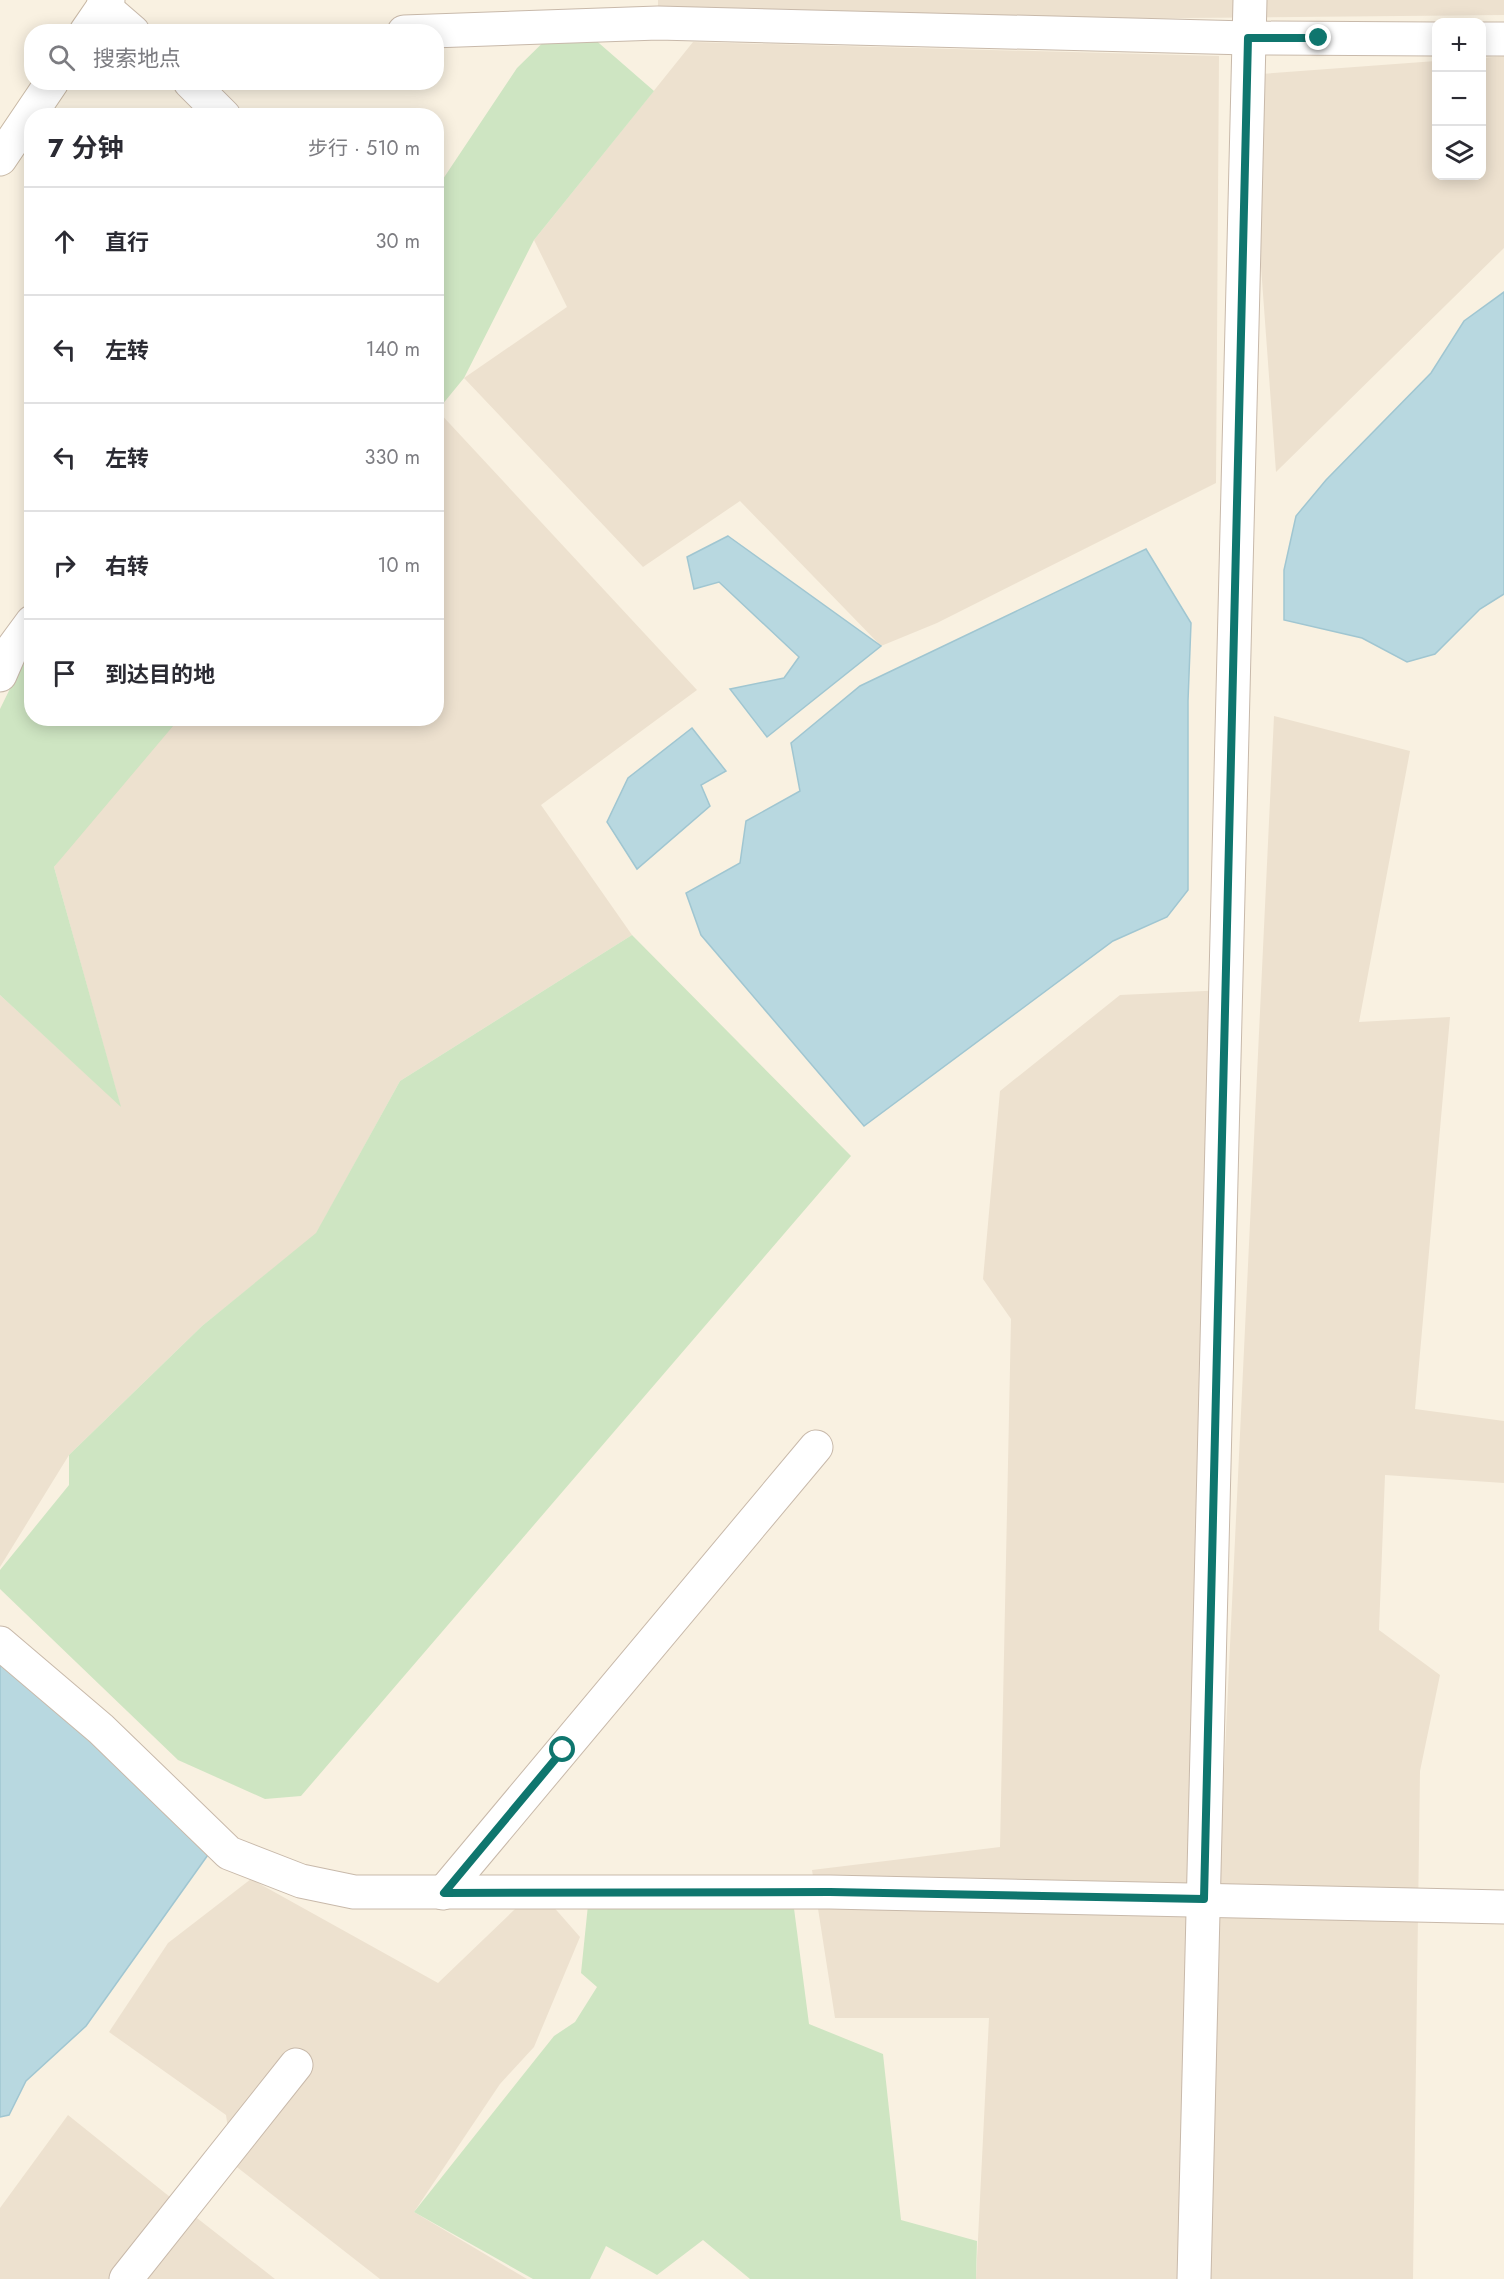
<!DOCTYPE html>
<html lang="zh">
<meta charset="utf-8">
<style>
:root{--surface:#fff;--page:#f7f7f7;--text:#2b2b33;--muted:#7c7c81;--line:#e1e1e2}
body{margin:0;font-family:Jost,"Noto Sans SC",sans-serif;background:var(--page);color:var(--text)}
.controls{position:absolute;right:18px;top:18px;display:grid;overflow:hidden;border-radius:12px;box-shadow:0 3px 15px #0003}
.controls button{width:54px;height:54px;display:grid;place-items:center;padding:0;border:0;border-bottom:2px solid var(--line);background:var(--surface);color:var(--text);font:30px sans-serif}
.stop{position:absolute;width:18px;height:18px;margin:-14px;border:4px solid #0f766e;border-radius:50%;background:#fff}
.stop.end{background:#0f766e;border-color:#fff;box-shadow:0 2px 6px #0008}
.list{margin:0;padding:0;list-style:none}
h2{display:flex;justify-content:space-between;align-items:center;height:78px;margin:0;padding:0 24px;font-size:26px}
h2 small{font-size:20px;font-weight:400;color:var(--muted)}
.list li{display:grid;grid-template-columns:39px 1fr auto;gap:18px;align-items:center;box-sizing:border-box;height:108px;padding:0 24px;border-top:2px solid var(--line)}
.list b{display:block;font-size:22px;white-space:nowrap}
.list em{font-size:20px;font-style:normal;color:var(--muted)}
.icon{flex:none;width:33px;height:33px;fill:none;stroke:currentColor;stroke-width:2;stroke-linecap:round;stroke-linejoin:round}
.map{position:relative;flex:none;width:1504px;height:2279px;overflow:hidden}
.search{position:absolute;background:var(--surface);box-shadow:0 3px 15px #0003;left:24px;top:24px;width:420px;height:66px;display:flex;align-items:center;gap:15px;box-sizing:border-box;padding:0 21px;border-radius:24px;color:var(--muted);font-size:22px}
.panel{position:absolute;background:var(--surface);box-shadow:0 3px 15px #0003;left:24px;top:108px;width:420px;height:618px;border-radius:24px}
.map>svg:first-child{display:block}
.residential{fill:#ede1cf}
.green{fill:#cee5c2}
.water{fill:#b8d8e0;stroke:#a0c6d1;stroke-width:1.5}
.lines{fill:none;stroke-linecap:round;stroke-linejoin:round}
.street-casing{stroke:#c8b9aa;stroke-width:35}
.secondary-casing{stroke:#c8b8a5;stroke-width:35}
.street{stroke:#fff;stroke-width:33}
.secondary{stroke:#fff;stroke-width:33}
.route{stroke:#0f766e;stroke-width:8}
</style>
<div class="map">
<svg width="1504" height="2279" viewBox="0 0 1504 2279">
<rect width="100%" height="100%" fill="#f9f1e1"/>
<g class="residential">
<polygon points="658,0 1504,0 1504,15 658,23"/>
<polygon points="693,42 1219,56 1216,483 937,623 881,646 740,501 643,567 464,378 567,307 534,240"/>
<polygon points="1504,56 1504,248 1276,472 1247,75 1436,61 1436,176 1482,176 1482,58"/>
<polygon points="437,410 697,690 541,805 632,935 400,1081 316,1234 202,1326 69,1455 0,1567 0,995 120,1105 54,867 170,719 436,718"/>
<polygon points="1274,716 1410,751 1359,1022 1450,1017 1415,1409 1504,1421 1504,1483 1385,1475 1379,1630 1440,1675 1420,1771 1413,2279 1200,2279"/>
<polygon points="1226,990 1194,2279 976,2279 989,2018 835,2018 812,1870 1000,1847 1011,1319 983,1279 1000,1091 1120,995"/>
<polygon points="251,1879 438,1983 537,1888 580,1937 534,2047 500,2084 414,2212 527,2279 380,2279 233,2164 226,2115 109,2032 168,1943"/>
<polygon points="68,2115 165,2193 275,2279 0,2279 0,2208"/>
</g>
<g class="green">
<polygon points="569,17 654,91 534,240 464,378 437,411 437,188 517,68"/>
<polygon points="31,646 32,718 179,719 54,867 121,1107 0,995 0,709"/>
<polygon points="632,935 851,1156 301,1796 265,1799 178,1760 0,1589 0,1570 69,1485 69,1455 202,1326 316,1233 400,1081"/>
<polygon points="792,1893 809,2024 883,2054 901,2220 977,2241 976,2279 750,2279 703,2240 657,2275 606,2246 590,2279 533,2279 414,2212 554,2036 575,2022 597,1987 581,1973 588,1905"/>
</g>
<g class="water">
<polygon points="1504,292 1504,594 1480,609 1435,654 1407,662 1362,638 1284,620 1284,570 1296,516 1326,480 1431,373 1464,321"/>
<polygon points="728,536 881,646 767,737 730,689 784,678 799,657 719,582 694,589 687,557"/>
<polygon points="1146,549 1191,623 1188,701 1188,890 1167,917 1113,941 864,1126 701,935 686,893 740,863 746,821 800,791 791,743 860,686"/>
<polygon points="692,728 726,771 701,785 710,806 637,869 607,822 628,778"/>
<polygon points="0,1650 210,1852 86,2026 26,2081 9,2115 0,2117"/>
</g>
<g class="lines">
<defs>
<g id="street">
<polyline points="103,6 133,32"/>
<polyline points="404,32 658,23 1248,38 1436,39"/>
<polyline points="1482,39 1504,39"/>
<polyline points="190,82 224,116"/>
<polyline points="0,675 10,652 32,622"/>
<polyline points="0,1643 101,1729 229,1853 301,1881 354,1892 830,1892 1504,1907"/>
<polyline points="443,1893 816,1447"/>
<polyline points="126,2279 296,2065"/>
<polyline points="1194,2279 1250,0"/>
</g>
<g id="secondary">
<polyline points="86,32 108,0"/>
<polyline points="0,159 52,82"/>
</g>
</defs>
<use href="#street" class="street-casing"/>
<use href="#secondary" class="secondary-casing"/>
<use href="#street" class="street"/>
<use href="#secondary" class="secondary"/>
</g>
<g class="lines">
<polyline class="route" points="563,1750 444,1893 830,1892 1204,1899 1248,38 1319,38"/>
</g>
</svg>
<div class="controls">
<button>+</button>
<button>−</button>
<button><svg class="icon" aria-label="layers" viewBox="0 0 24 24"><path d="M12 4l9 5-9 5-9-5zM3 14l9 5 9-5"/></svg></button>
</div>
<div class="stop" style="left:563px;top:1750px"></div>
<div class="stop end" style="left:1319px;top:38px"></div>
<div class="search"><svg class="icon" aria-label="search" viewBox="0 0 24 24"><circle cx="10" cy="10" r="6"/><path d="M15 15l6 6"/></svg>搜索地点</div>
<section class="panel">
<h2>7 分钟<small>步行 · 510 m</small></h2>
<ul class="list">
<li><svg class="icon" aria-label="ahead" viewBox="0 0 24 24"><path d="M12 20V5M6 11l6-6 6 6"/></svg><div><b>直行</b></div><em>30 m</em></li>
<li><svg class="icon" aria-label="left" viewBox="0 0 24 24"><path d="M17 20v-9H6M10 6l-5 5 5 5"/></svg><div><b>左转</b></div><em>140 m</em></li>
<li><svg class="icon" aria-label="left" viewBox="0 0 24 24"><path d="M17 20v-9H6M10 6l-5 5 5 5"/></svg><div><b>左转</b></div><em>330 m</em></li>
<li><svg class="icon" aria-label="right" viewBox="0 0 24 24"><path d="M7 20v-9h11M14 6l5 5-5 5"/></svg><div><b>右转</b></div><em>10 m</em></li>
<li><svg class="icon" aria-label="arrive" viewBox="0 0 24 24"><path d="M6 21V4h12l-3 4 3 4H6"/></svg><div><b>到达目的地</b></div></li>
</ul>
</section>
</div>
